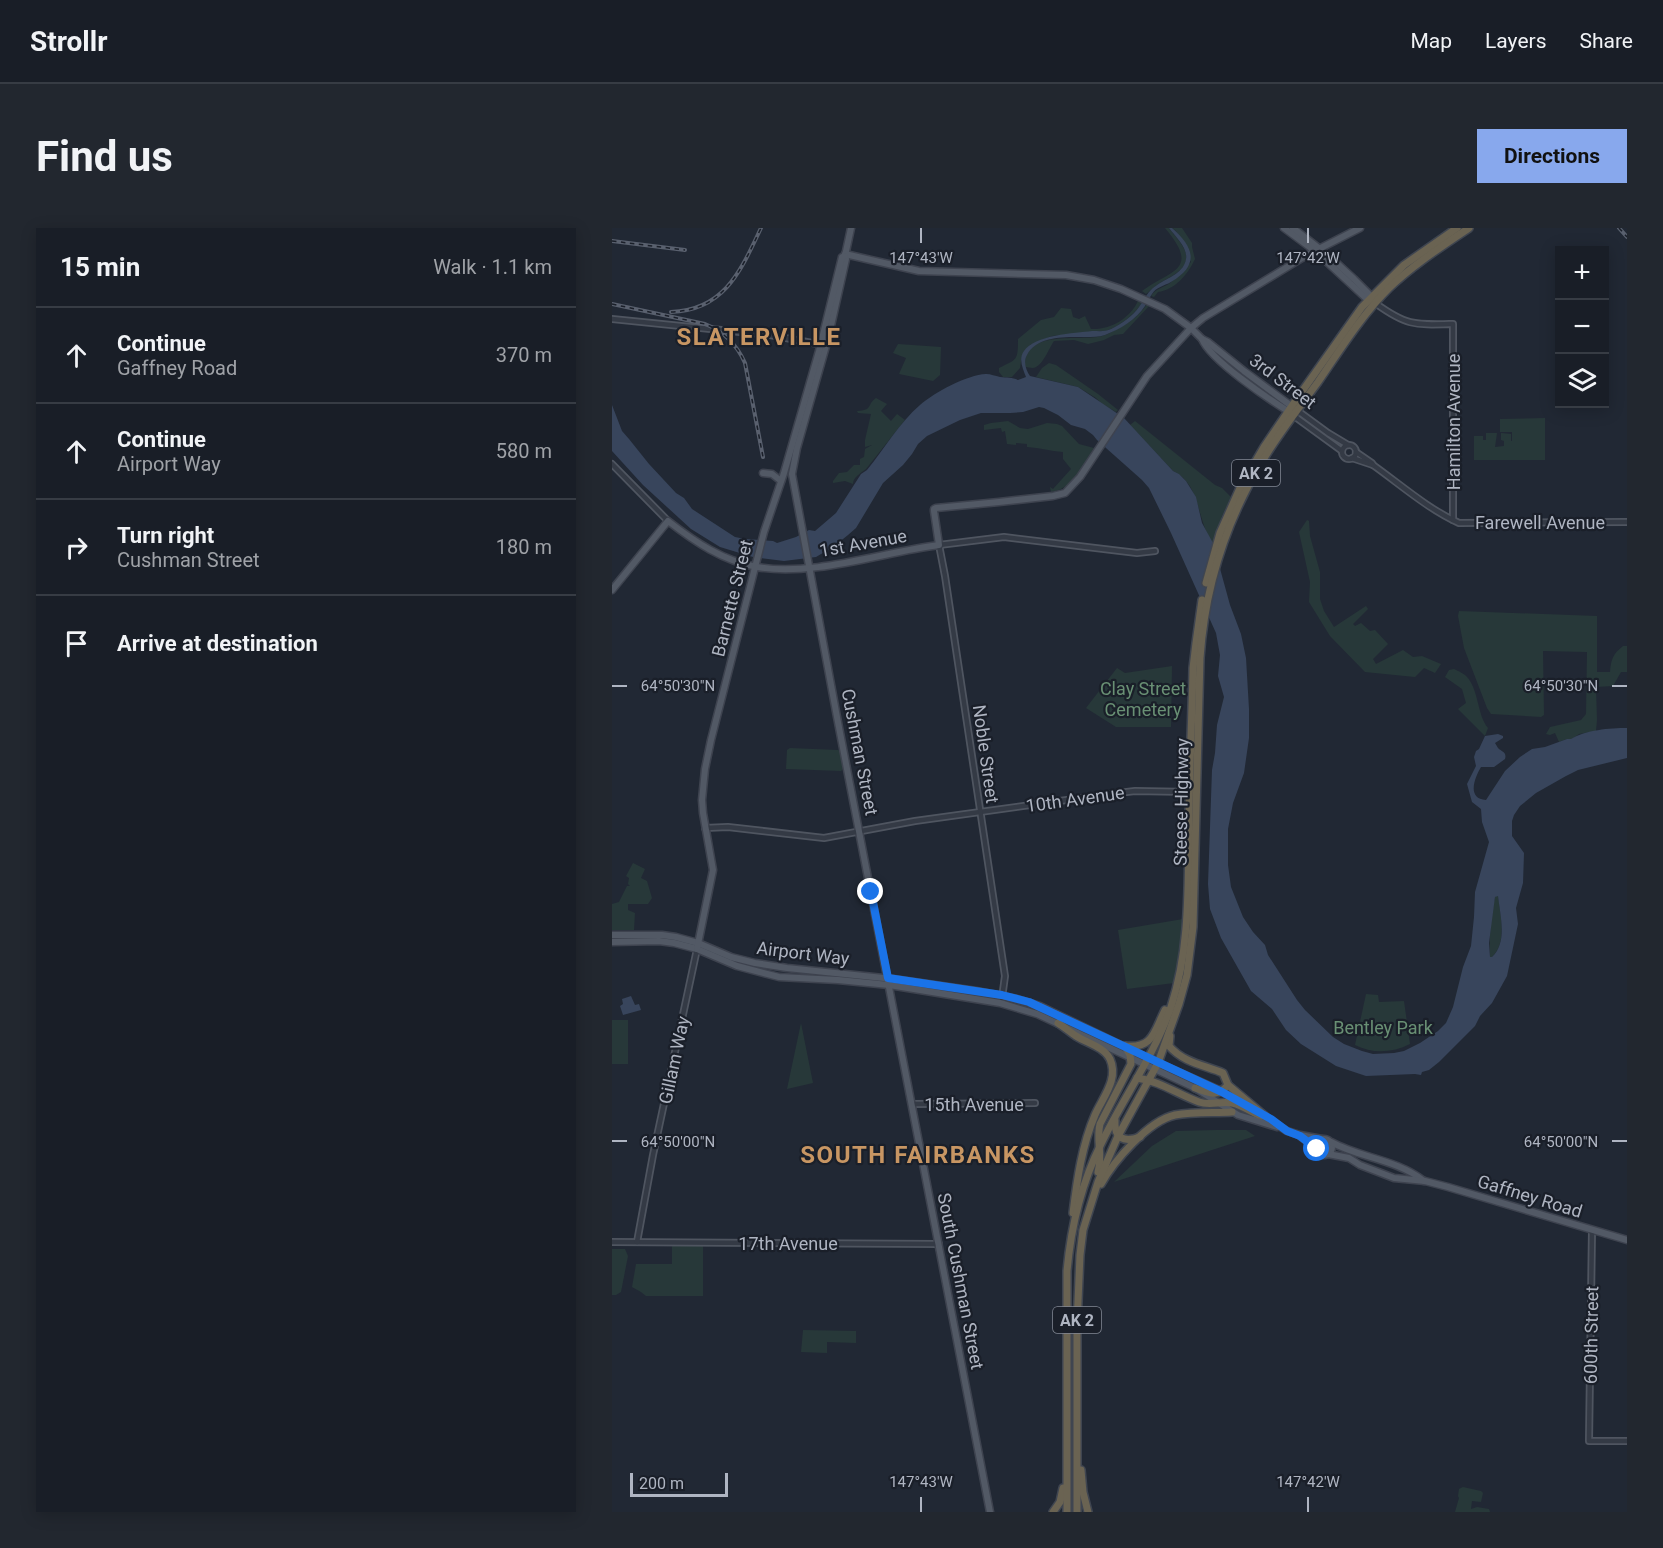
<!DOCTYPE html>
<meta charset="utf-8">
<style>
:root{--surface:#191e27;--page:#22272f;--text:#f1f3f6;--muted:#9fa2a7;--line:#373c44;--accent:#88a8ed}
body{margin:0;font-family:Roboto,sans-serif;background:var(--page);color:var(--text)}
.controls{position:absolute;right:18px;top:18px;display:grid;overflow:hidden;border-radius:0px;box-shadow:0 3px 15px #0003}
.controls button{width:54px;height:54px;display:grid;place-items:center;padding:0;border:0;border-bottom:2px solid var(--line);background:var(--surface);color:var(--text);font:30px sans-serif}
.scale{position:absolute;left:18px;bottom:15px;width:98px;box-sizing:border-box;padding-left:6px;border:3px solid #afb5c2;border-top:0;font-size:16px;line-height:21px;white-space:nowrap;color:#afb5c2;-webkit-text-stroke:4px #1a1f29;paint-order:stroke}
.stop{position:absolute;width:18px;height:18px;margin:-14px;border:4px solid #1a73e8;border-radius:50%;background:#fff}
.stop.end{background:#1a73e8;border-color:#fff;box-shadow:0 2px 6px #0008}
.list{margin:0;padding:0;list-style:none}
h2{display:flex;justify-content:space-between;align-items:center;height:78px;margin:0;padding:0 24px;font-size:26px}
h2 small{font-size:20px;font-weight:400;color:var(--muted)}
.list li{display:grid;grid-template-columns:39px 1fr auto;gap:18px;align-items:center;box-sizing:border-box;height:96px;padding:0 24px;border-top:2px solid var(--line)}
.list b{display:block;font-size:22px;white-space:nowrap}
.list p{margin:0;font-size:20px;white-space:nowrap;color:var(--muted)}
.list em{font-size:20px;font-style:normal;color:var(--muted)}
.icon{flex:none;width:33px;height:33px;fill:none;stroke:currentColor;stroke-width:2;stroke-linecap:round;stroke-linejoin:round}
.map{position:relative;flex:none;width:1015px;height:1284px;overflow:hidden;border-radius:0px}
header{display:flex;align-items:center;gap:36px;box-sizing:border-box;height:84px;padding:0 30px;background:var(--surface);border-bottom:2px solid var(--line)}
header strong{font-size:28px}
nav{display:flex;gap:33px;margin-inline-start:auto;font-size:21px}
.intro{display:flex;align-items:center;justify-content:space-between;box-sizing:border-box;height:144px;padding:0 36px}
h1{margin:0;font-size:42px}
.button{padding:15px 27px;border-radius:0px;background:var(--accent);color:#111;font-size:21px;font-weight:700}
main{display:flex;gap:36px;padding:0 36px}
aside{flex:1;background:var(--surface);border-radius:0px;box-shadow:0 3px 15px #0003}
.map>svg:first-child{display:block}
.green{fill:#273839}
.water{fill:#38455c;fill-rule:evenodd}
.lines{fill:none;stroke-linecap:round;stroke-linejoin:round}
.minor-casing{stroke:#4f5560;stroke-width:8}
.major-casing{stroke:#3e434f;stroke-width:9}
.highway-casing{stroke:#3f4550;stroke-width:10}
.minor{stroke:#343a45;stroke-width:4.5}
.major{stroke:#525965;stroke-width:6}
.highway{stroke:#6a6352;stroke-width:7}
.rail-casing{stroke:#59606e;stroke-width:4}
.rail{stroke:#1a1f29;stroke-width:1.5;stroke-dasharray:4.5;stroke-linecap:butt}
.route{stroke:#1a73e8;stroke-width:8}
.ticks{fill:none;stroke:#afb5c2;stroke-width:2}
.labels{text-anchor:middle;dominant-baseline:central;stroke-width:4.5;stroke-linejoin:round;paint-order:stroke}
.shield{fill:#1a1f29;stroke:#828894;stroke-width:1.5}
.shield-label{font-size:16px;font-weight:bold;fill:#afb5c2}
.street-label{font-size:18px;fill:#afb5c2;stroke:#1a1f29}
.park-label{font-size:18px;fill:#699074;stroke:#1a1f29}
.district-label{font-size:24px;font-weight:bold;letter-spacing:1.5px;fill:#c89663;stroke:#1a1f29}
.ticks-label{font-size:15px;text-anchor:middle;fill:#afb5c2;stroke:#1a1f29;stroke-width:4.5;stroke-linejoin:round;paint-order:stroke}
</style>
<header>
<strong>Strollr</strong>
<nav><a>Map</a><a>Layers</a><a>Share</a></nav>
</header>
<div class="intro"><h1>Find us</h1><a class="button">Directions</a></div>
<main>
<aside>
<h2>15 min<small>Walk · 1.1 km</small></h2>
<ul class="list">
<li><svg class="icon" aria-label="ahead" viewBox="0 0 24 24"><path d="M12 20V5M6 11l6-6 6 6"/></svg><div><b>Continue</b><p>Gaffney Road</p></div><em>370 m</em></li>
<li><svg class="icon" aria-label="ahead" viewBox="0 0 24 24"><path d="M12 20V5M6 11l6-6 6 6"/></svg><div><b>Continue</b><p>Airport Way</p></div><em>580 m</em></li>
<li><svg class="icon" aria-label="right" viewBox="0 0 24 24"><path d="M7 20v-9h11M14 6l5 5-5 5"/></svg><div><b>Turn right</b><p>Cushman Street</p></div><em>180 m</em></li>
<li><svg class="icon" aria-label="arrive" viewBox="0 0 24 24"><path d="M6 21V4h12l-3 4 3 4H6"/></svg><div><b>Arrive at destination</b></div></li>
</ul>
</aside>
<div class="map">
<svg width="1015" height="1284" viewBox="0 0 1015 1284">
<rect width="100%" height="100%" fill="#212834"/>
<g class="green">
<path d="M 553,0 L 557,0 C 562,7 570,15 573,23 C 580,42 556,49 545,57 C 541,60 538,63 534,66 L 530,63 C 559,41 589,43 553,0 Z"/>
<path d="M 560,0 L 570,0 L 580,15 L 580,19 L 583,31 C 576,46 563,62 546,64 L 542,69 L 539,68 C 544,60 551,60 558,55 C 566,49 573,40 579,34 L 564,3 Z"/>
<path d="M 526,73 L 530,75 C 522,87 508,98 494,103 L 440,108 L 418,117 L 410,128 L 408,140 L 400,149 L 391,149 L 387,144 L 387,140 C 405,131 406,133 406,111 L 429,92 L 442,89 L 449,80 L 459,81 L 461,89 L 467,91 L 473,88 L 479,101 C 499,102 518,90 526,73 Z"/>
<path d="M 535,76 L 538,77 L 511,106 L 502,107 L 492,112 L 476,116 L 462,112 L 442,113 C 437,120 432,135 424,139 C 421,141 417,139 413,139 C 411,100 468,114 490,108 C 494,107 499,104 503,102 C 518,94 525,90 535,76 Z"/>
<polygon points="286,116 329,119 328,147 321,153 287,146 294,130 281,125"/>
<polygon points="437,135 444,137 486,166 506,182 504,184 490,176 484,170 466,159 424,149 430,140"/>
<path d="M 264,170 L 275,176 L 269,183 L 279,193 L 285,186 L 293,192 L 254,241 C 249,245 241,249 241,256 L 233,253 L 221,255 L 221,253 L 227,245 L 235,244 L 242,237 L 248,237 L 248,231 L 252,229 L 253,221 L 260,217 L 253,219 L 253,212 L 259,186 L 246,185 L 245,183 C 262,182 254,177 264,170 Z"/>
<polygon points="933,190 933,232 862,232 862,208 871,208 871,212 874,212 874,205 885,205 883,219 892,218 892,213 889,212 889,205 899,206 899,213 900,213 900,204 888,204 888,191"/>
<path d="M 396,193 L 408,200 L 416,201 L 435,195 L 445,196 L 450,198 L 467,216 L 482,220 C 471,236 460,262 439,264 L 438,259 L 441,261 L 459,241 L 451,231 L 451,224 C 438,223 429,220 415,219 L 415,216 L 404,215 L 404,217 L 395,216 L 393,203 L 390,204 L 389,200 L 372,202 L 372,197 L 379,195 Z"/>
<path d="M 523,193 L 603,257 L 610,260 L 619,269 L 610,288 L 601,315 C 584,293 590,257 561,243 L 518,197 Z"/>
<polygon points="695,292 697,293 698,308 708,344 708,371 712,383 722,399 754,378 756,381 741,396 743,398 749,395 758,403 763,402 776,416 761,431 764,436 791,422 801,429 810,428 829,436 823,445 812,440 803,449 753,444 718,408 697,374 698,354 687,304"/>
<path d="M 847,383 L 985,388 L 985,444 L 998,444 C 999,431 1001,426 1011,418 L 1015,418 L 1015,444 L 1009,444 L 1001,458 L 984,459 L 985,492 L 984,503 L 967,506 L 959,512 L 955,511 L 947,514 L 943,505 L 938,507 L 934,506 L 938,499 L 969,492 L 974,486 L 975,424 L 931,423 L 932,487 L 929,489 L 879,486 L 875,480 L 852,420 L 846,388 Z"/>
<polygon points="560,438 559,499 504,499 474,480 505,440 513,445"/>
<path d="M 842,441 C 846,443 853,446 855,449 C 867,462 865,487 876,500 L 873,508 L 846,481 L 854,475 L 850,461 L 833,449 L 837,442 Z"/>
<polygon points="178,520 226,522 228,523 231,541 229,543 174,541 175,522"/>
<polygon points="21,635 33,641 29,650 35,653 40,670 36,676 16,676 16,682 23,685 22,702 0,702 0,676 7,674 15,658 18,658 16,656 17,650 14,648"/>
<path d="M 886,667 C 888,687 896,714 880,729 L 878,729 C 877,709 879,689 883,669 Z"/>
<polygon points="571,691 570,711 562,755 515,761 506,702"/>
<path d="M 754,766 L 766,767 L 767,774 L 792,773 L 798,816 C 780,825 761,826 743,817 Z"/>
<rect x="0" y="792" width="16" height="44"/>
<polygon points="189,795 201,855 175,861"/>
<polygon points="604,902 634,902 643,908 502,954 540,918 564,903"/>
<polygon points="60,1015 91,1015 91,1068 34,1068 29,1064 20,1059 24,1036 60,1036"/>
<polygon points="0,1021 13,1021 16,1028 9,1064 4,1067 0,1067"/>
<polygon points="191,1102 244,1103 244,1115 215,1114 215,1125 189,1124"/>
<polygon points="851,1259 869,1263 871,1265 869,1274 860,1273 859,1281 865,1279 877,1281 878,1284 843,1284 847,1270 846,1268 847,1261"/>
</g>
<g class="water">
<path d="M 557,0 L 560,0 C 582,19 588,37 559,54 C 552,58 544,59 540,66 C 537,70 536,74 533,78 C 524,92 508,101 493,107 C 487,109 480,109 474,109 C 456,109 425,107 415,127 C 411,134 414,142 418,148 L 466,159 L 512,190 L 561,243 L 567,246 L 574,253 L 584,269 L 590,295 L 601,315 L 618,377 L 629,406 L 634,430 L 637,481 L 637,510 L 632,545 L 621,575 L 616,601 L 616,637 L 619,659 L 631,689 L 641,704 L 653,717 L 656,727 L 685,772 L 693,782 L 721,809 L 732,816 L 750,823 L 761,826 L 782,825 L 792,823 L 808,815 L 826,803 L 834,795 L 841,779 L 851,739 L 859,718 L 862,689 L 863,664 L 877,614 L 870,594 L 869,581 L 860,574 L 855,556 L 864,538 L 862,529 L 864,523 L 867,521 L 873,508 L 886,506 L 891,508 L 891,510 L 883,515 L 886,520 C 890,524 895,524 893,531 L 882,539 L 869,539 C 863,549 854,571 874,572 L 893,543 L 908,529 L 920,521 L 933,519 L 955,511 L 959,511 C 973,502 998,500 1015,500 L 1015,530 L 966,542 L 954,548 L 924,565 L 908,578 L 902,587 L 900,593 L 900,608 L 912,625 L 911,655 L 904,680 L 906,696 L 895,748 L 880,775 L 868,788 L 863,798 L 827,834 L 817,842 L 810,844 L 809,847 L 803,846 L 754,848 L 724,838 L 689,816 L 674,802 L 660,781 L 639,763 L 609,710 L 598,681 L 596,656 L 600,542 L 603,525 L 605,497 L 612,469 L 606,448 L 608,427 L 604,405 L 559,305 L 537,260 L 530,252 L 485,212 L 481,207 L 473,201 L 459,197 L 446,187 L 432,180 L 427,179 L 411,184 L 398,185 L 369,185 L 348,192 L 315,208 L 306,216 L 300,226 L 291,237 L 271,255 L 244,300 L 236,307 L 221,319 L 204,329 L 172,333 L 141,329 L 108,319 L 79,301 L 31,257 L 0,223 L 0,177 L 10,203 L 17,211 L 37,236 L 64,265 L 72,270 L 80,281 L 123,309 L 133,311 L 161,313 L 165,315 L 184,309 L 197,302 L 203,303 L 224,285 L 249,246 L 255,242 C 272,221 288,194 308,177 C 323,164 355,147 374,146 C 379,146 383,148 388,149 C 395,150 400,149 406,152 L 414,149 C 411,141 406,131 412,123 C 422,107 463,105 480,103 C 487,103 493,104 499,101 C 509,96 521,88 527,79 C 535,68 535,63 548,55 C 558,49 572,44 574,31 C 576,20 563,8 557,0 ZM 886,668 C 888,687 896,714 880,729 L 878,729 L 877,715 L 883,669 Z"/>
<polygon points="19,768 23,777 27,776 29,782 11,787 8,778 11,776 10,771"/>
</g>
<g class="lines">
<defs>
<g id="minor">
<path d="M 763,75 C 795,98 802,97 841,96 L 841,292"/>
<polyline points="0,91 158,107 211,117"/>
<polyline points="686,183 716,205 736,217"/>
<polyline points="682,188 730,223"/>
<circle cx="737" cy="224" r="7"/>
<path d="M 744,224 L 760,235 L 761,237 C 789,257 816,281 847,295 L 1015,294"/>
<polyline points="740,230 761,237"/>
<polyline points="0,236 56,293"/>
<polyline points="93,600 116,599 212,610 303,593 498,566 523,563 579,564"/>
<polyline points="390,770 393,748 333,348 327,317 392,309 525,325 543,323"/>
<polyline points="300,876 423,875"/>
<polyline points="980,1002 977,1213 1015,1213"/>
<polyline points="0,1014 327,1016"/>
<polyline points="25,1014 41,927 85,721"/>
</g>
<g id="major">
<polyline points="239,0 233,28 234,31 216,111 185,220 180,246 225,489 378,1284"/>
<polyline points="672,0 703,23 756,72 760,74"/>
<polyline points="681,0 717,28 742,51 762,71"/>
<polyline points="233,26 307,43 454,47 482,52 509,61 553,81 579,100 590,111 596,114 632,143 682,180"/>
<path d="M 590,111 C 598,132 658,172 679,185"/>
<polyline points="151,245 160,246 169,253"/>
<path d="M 0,362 L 56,293 C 83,314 111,333 145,339 C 201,349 271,324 327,317 L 322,283 L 322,281 L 324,280 L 387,274 L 441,268 L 453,265 L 468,249 L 535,148 L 579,100 L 591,90 L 695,27 L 748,0"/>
<polyline points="0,707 50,707 64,709 86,715 119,729 143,735 175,740 281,751 364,763 405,771 428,778 546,835 605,861 636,878"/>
<polyline points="0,714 47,713 62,715 85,721 125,738 167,749 226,752 277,757 388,775 425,786 532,836 583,860 626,887 665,899"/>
<polyline points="85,721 101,642 91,585 90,572 93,541 99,512 152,304 172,245 207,123 230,29 233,28"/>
<polyline points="650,887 675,903 688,907 710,911"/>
<polyline points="688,908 705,921"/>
<circle cx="712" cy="919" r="8"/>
<path d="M 719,914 C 748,930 784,931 812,953"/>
<polyline points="716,926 737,930 748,937 782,950 813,953 836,959 1015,1012"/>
</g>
<g id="highway">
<polyline points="594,355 608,305 628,260 652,219 684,172 750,79 792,37 845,0"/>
<path d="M 446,795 C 452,799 458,804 464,808 C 475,815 492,819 498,831 C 507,851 491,869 483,887 C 470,917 465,952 461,985"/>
<path d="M 558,808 L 557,818 C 572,835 592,837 611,845 L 616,857 L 653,888"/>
<path d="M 513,818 C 541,821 542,804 553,782"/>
<path d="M 525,850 C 548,853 565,866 587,874 C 598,878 608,873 620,875 C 631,877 640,885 650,888"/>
<path d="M 583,860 C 598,865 604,870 616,857"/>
<path d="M 503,892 C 502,910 511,915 528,909"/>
<path d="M 486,944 C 491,927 484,912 488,896 L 519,836 L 518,827 L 513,818"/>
<path d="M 489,956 C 502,933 536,893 563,887 C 581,884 601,885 620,884"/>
<polyline points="469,1242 471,1264 476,1284"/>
<polyline points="441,1284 448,1274 451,1260"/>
<path d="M 455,1284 L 455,1043 C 459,999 469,956 489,916 C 511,870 542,828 559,779 C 578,721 576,660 577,599 C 577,546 580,493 581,440 L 584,415 L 590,372"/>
<path d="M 465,1284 L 465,1097 L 468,1027 L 471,1002 L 486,954 L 506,908 L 546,835 L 567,776 L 575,747 L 581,699 L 588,430 C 593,358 613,294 651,232 C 667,205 687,180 706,154 C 728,122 749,88 777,60 C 801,37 829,19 857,0"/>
</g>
</defs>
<use href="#minor" class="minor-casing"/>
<use href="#major" class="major-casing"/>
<use href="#highway" class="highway-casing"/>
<use href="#minor" class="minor"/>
<use href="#major" class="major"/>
<use href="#highway" class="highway"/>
<defs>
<g id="rail">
<polyline points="1007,0 1015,9"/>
<polyline points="0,13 73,22"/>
<path d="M 0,76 L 93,96 C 111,103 125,117 133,135 L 151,229"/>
<path d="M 59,84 C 113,82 129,42 149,0"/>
</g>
</defs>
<use href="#rail" class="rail-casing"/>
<use href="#rail" class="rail"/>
</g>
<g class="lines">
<polyline class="route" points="259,664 276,750 390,767 417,774 610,864 659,891 675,903 688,908 705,921"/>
</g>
<path class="ticks" d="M 309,0 L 309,15M 696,0 L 696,15M 0,458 L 15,458M 1000,458 L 1015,458M 0,913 L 15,913M 1000,913 L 1015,913M 309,1269 L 309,1284M 696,1269 L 696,1284"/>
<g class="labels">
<g class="shield">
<rect x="620" y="232" width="48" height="26" rx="4.5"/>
<rect x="441" y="1079" width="48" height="26" rx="4.5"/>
</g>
<g class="shield-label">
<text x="644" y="245">AK 2</text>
<text x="465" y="1092">AK 2</text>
</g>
<g class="street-label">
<text transform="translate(671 153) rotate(37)">3rd Street</text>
<text transform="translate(841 194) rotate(-90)">Hamilton Avenue</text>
<text x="928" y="294">Farewell Avenue</text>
<text transform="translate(251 315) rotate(-10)">1st Avenue</text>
<text transform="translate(120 370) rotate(-76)">Barnette Street</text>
<text transform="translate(248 524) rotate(79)">Cushman Street</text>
<text transform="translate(374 526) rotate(82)">Noble Street</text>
<text transform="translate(463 571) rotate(-8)">10th Avenue</text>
<text transform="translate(569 574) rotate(-89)">Steese Highway</text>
<text transform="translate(191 725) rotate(7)">Airport Way</text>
<text transform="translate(62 832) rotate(-78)">Gillam Way</text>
<text x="362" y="876">15th Avenue</text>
<text transform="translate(918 968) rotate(17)">Gaffney Road</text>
<text x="176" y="1015">17th Avenue</text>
<text transform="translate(349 1053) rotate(79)">South Cushman Street</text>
<text transform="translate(979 1107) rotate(-89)">600th Street</text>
</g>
<g class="park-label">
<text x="531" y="460">Clay Street<tspan x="531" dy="21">Cemetery</tspan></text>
<text x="771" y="799">Bentley Park</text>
</g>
<g class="district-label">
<text x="147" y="109">SLATERVILLE</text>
<text x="306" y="927">SOUTH FAIRBANKS</text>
</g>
</g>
<g class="ticks-label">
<text x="309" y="35">147°43'W</text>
<text x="696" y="35">147°42'W</text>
<text x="66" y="463">64°50'30"N</text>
<text x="949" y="463">64°50'30"N</text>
<text x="66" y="919">64°50'00"N</text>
<text x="949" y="919">64°50'00"N</text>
<text x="309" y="1259">147°43'W</text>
<text x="696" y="1259">147°42'W</text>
</g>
</svg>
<div class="controls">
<button>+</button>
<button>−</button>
<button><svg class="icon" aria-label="layers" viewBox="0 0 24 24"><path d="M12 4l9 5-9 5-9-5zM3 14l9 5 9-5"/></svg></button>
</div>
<div class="scale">200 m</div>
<div class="stop" style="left:705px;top:921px"></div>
<div class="stop end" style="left:259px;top:664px"></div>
</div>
</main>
